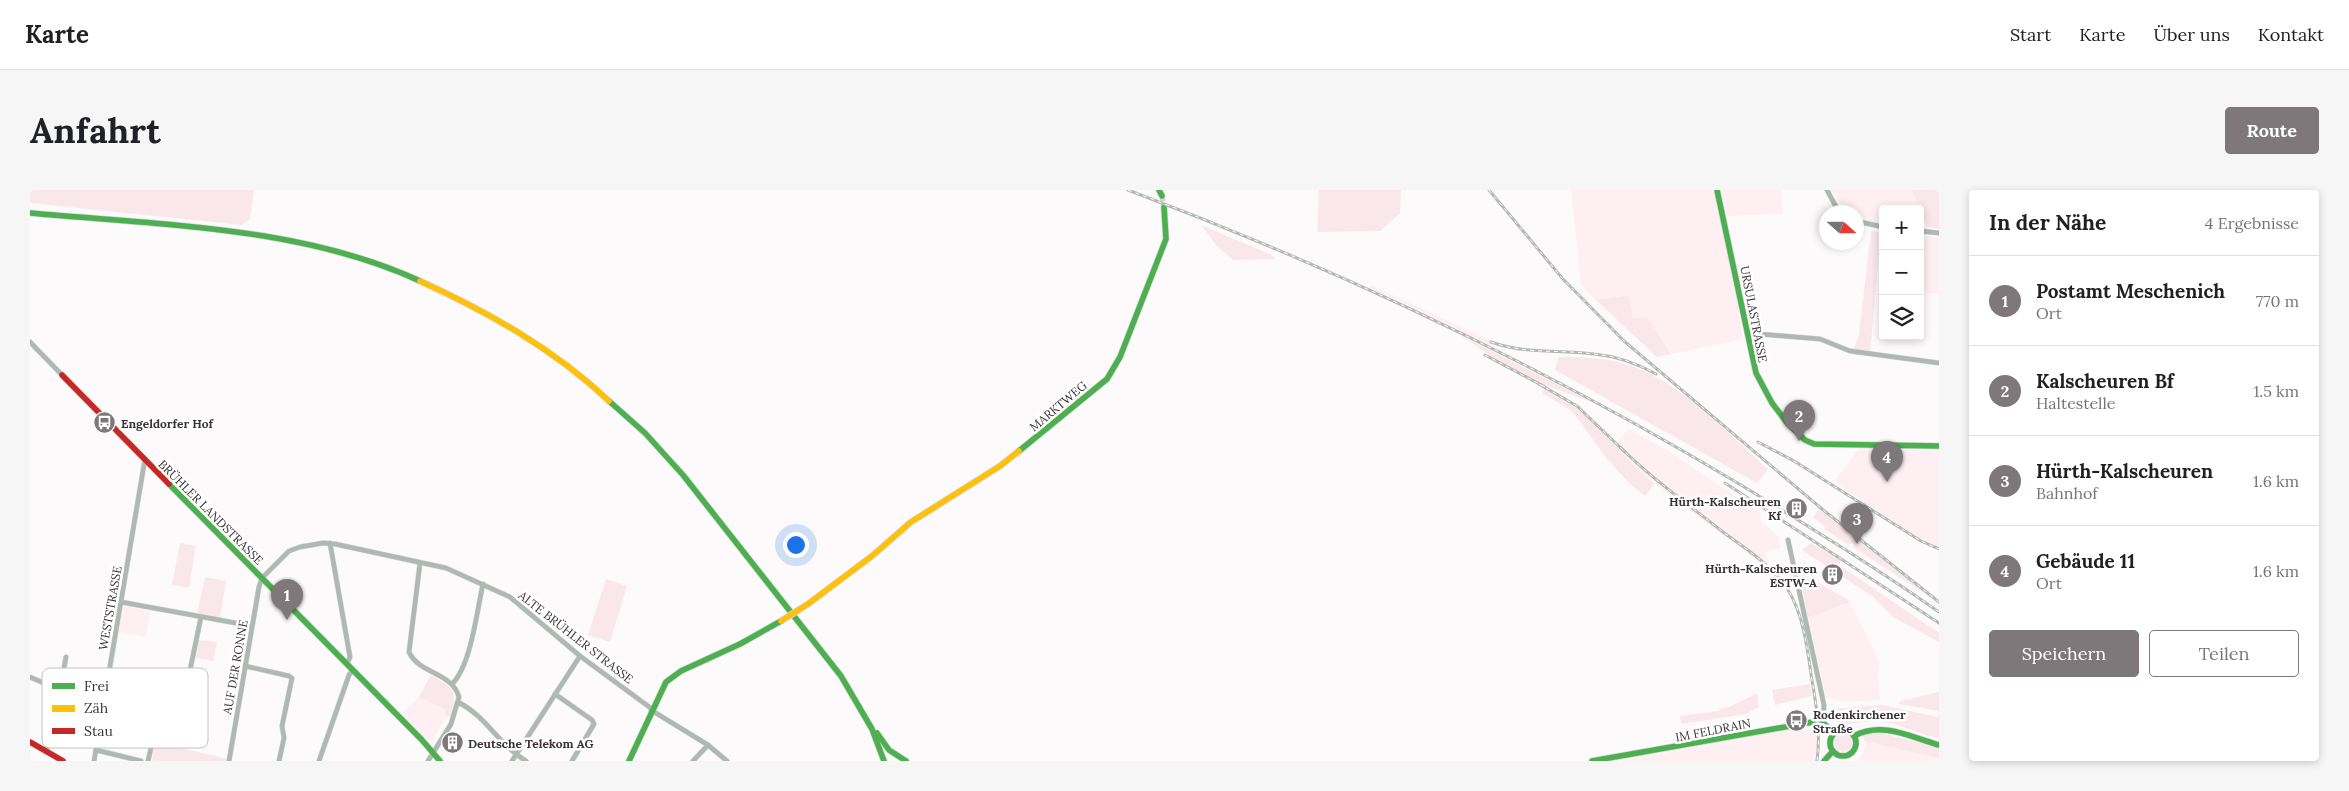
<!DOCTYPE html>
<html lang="de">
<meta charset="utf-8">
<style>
:root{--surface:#fff;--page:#f6f6f6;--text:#202124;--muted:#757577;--line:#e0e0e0;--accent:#7e787a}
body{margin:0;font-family:Lora,serif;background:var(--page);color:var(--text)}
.controls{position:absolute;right:15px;top:15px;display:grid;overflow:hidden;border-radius:5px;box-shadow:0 2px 8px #0003}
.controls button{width:45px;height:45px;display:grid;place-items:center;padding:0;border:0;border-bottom:1px solid var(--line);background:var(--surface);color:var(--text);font:25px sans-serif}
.compass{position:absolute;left:1789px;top:15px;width:45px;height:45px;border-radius:50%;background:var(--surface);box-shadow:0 2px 8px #0003;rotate:111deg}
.you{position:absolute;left:765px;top:354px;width:18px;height:18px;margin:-12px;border:4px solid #fff;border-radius:50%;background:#1a73e8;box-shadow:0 0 0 8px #1a73e833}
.badge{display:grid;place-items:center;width:32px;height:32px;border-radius:50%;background:var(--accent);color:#fff;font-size:16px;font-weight:700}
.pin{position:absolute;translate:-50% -41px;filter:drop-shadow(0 1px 2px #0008)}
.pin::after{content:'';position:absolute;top:26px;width:18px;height:15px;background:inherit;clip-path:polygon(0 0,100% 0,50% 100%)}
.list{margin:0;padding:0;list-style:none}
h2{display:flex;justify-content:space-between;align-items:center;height:65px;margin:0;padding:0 20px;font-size:21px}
h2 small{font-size:16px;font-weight:400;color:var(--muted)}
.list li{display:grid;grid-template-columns:32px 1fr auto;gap:15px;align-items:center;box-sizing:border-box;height:90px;padding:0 20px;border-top:1px solid var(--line)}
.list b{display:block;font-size:19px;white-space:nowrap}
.list p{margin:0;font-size:16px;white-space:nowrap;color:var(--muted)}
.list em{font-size:16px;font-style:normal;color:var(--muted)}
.actions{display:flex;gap:10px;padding:15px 20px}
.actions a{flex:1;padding:11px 0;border:1px solid var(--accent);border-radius:5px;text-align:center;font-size:18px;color:var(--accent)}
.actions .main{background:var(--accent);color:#fff}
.icon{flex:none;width:28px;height:28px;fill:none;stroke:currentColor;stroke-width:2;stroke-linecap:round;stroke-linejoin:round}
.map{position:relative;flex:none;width:1909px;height:571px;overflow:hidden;border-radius:5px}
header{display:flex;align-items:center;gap:30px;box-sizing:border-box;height:70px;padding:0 25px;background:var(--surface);border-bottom:1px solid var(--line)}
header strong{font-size:24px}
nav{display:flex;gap:28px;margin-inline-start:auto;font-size:18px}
.intro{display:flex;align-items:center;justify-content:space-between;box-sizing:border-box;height:120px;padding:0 30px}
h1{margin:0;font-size:35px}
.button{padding:12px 22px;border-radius:5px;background:var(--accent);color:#fff;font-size:18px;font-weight:700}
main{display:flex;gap:30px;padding:0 30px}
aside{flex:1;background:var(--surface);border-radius:5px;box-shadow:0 2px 8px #0003}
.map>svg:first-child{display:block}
.built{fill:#feeff3}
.green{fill:#f9e7ec}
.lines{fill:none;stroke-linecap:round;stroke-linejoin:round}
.secondary-tunnel{stroke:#d6d2d3;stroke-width:5.5;stroke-dasharray:5.5 3;stroke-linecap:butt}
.street-casing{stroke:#d9d7d7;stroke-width:5.5}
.fast-casing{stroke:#d9d7d7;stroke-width:7}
.slow-casing{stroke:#d9d7d7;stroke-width:7}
.jam-casing{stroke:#d9d7d7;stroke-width:7}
.street{stroke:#adb9b3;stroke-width:4.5}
.fast{stroke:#4caf50;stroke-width:5.5}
.slow{stroke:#ffc107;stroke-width:5.5}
.jam{stroke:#c62828;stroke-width:5.5}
.rail-casing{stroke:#b2b9b5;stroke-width:3}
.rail{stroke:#fff;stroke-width:1;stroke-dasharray:4;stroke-linecap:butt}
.slow-bridge-casing{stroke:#d9d7d7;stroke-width:7;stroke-linecap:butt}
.slow-bridge{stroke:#ffc107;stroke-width:5.5}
.labels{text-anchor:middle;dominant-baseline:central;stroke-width:5;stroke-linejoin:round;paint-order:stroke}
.street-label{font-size:12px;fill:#3a3234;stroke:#fff}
.poi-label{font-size:12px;font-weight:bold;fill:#3a3234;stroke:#fff;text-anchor:start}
.key{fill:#fff;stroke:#c4c2c2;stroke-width:1}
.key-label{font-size:14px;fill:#3a3234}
</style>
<header>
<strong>Karte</strong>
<nav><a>Start</a><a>Karte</a><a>Über uns</a><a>Kontakt</a></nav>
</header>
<div class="intro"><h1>Anfahrt</h1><a class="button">Route</a></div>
<main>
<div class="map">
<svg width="1909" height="571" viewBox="0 0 1909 571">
<rect width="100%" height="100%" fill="#fdfafb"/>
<g class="built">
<polygon points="1541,0 1685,0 1695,40 1713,149 1641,164 1617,127 1603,130 1598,105 1566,110 1551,95"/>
<polygon points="1691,0 1751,0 1753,24 1697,26"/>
<polygon points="1801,0 1882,0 1890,19 1853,19 1853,33 1840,31 1827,26 1826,22 1817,21"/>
<polygon points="1890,46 1909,48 1909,104 1890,102"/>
<polygon points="1341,95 1462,151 1458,158 1338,101"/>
<polygon points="1599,239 1637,260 1731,324 1731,332 1749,347 1750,358 1735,362 1739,372 1735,377 1609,282 1585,255"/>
<polygon points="1829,259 1909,261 1909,358 1886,346 1804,292"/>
<polygon points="1820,412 1851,476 1848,478 1850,510 1814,512 1796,507 1778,428"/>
<polygon points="94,416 120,421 116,447 88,442"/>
<polygon points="389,507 416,519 416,527 403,550 398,550 372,523"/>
<polygon points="1788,539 1786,571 1590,571 1758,540"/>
<polygon points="1836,549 1909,564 1909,571 1827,571 1834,561"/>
</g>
<g class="green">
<polygon points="0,0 224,0 220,29 212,35 0,13"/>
<polygon points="1289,0 1371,0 1370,23 1350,41 1287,42"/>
<polygon points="1882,0 1909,0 1909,39 1897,37"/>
<polygon points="1171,35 1242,65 1245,69 1203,70 1187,56"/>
<polygon points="1841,41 1851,42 1840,163 1824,159 1829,145"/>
<polygon points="1599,105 1603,129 1617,127 1641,164 1627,167 1566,110"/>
<polygon points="1430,145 1562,212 1512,194 1471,173"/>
<path d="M 1529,167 C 1556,167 1586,168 1612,180 C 1660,202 1699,244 1738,279 L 1727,293 L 1525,180 Z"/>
<path d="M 1515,199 C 1525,204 1535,210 1544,216 C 1575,238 1595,271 1624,294 L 1615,306 L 1598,292 L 1578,270 L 1542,221 L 1512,203 Z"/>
<polygon points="1789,319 1903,409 1823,357 1824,355 1821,353 1819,355 1794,339 1795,337 1783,327"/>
<polygon points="150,353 166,356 159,398 142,395"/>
<polygon points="1781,353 1811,370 1809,375 1909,443 1909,452 1863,427 1842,406 1772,360"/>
<polygon points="1769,382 1817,409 1820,412 1778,428"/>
<polygon points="175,387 196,391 190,429 167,424"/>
<polygon points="576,389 597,396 580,452 558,445"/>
<polygon points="169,450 187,452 183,471 166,468"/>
<path d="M 401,485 C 423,498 429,500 420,526 L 416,527 L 415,519 L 389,507 Z"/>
<polygon points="1780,494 1782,506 1745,515 1742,500"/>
<polygon points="1909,502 1909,521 1869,514 1870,511"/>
<polygon points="1727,503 1729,517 1716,524 1651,534 1650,526 1689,521 1690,519 1701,516"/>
<path d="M 1853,515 L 1908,527 L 1909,523 L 1909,548 C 1889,545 1872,534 1853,532 C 1837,529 1820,538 1806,532 C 1801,529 1800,524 1799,519 Z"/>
<polygon points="1847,542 1909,558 1909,568 1834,551 1833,546"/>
<circle cx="1813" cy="553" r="9"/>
<polygon points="125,552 198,569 197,571 122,571"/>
</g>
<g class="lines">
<polyline class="secondary-tunnel" points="1132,6 1134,17"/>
<defs>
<g id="street">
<polyline points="1797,0 1805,15 1812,22"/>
<polyline points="1826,31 1853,37"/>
<polyline points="1890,41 1909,43"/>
<polyline points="1717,143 1790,149 1820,161 1909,173"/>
<polyline points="0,152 32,185"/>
<polyline points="1758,350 1794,515 1793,533"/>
<polyline points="300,353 320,467 317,474"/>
<path d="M 390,373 L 379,462 C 389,484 422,482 429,507 L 421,534 L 398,571"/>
<polyline points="91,412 222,436"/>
<polyline points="215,476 259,486 262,488 252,536 254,548 249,571"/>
<polyline points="0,487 30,500"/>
<path d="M 422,494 C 441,476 447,420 453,394"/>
<polyline points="525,504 562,530 564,534 542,571"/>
<path d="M 428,512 C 457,527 468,554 496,571"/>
<polyline points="131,516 149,521 152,519 171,427"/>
<polyline points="621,520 678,555 697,571"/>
<polyline points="16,560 21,549 36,467"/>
<polyline points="66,560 111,571"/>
<polyline points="64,571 115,269"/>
<polyline points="118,571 138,484 159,489"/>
<polyline points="199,571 229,397 232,388 259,361 270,357 293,353 305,354 416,378 480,407 550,466 622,519"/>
<polyline points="289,571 319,485 323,480"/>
<polyline points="482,571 550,466"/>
<polyline points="663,571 678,555"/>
</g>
<g id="fast">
<polyline points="1129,0 1132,6"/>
<polyline points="1687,0 1726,183 1742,213 1758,234 1775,250 1784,254 1909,256"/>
<path d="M 0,23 C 128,35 271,36 390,91"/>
<polyline points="579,211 615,243 653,285 811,486 842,539 854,571"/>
<polyline points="989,261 1077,189 1090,167 1136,49 1134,17"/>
<polyline points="139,294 392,550 410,571"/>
<circle cx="1813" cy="553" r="13"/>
<polyline points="847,543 859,560 876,571"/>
<path d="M 1824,546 C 1853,531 1880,547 1909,555"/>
<polyline points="599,571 636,492 651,481 710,454 751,431"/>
<polyline points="1562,571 1783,532 1793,533 1805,543"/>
<polyline points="1794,571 1803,561"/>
</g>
<g id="slow">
<path d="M 390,91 C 458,122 524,159 579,211"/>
<polyline points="778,414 842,366 881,332 970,276 989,261"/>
</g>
<g id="jam">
<polyline points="32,185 139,294"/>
<polyline points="0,552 33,571"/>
</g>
</defs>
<use href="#street" class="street-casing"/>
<use href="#fast" class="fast-casing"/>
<use href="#slow" class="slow-casing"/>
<use href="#jam" class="jam-casing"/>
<use href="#street" class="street"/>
<use href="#fast" class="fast"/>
<use href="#slow" class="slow"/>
<use href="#jam" class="jam"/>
<defs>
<g id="rail">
<path d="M 1098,0 C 1311,80 1516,178 1711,295 C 1778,336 1845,377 1909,422"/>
<polyline points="1459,0 1532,88 1594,151 1792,319 1909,412"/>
<path d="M 1461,152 C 1498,165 1526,159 1564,164 C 1586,166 1606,173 1626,184"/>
<polyline points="1455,165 1515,197"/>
<polyline points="1509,194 1547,216 1595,262"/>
<polyline points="1728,252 1764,271 1891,351 1909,359"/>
<path d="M 1590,257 C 1622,289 1658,314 1693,342 C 1716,359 1742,375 1758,400 C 1773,424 1777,456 1781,484 C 1786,513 1791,542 1787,571"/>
<polyline points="1695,293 1909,433"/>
</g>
</defs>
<use href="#rail" class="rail-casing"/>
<use href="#rail" class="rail"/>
<defs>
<polyline id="slow-bridge" points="751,431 778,414"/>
</defs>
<use href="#slow-bridge" class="slow-bridge-casing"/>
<use href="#slow-bridge" class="slow-bridge"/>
</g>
<defs>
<symbol id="bus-disc" viewBox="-11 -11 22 22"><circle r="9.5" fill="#7e787a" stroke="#fff"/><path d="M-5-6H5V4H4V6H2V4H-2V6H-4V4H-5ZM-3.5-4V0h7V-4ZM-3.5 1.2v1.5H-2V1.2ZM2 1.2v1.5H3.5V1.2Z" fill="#fff"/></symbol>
<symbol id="building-disc" viewBox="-11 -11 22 22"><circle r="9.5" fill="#7e787a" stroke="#fff"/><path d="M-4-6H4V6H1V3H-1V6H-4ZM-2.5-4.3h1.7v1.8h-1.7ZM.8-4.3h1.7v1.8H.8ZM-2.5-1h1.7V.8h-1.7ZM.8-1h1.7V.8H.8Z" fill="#fff"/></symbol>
</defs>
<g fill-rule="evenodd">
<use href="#bus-disc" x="62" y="220" width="25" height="25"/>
<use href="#building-disc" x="1754" y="306" width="25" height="25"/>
<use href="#building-disc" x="1790" y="372" width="25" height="25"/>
<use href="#bus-disc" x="1754" y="518" width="25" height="25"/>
<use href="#building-disc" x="410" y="540" width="25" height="25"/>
</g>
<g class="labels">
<g class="street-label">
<text transform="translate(1724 124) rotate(79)">URSULASTRASSE</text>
<text transform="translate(1028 216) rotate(-40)">MARKTWEG</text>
<text transform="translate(181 322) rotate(45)">BRÜHLER LANDSTRASSE</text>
<text transform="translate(80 418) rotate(-80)">WESTSTRASSE</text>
<text transform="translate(546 447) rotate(38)">ALTE BRÜHLER STRASSE</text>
<text transform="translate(205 477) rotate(-80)">AUF DER RONNE</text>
<text transform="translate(1683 540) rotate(-11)">IM FELDRAIN</text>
</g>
<g class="poi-label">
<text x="91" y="233">Engeldorfer Hof</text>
<text x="1751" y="311" text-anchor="end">Hürth-Kalscheuren<tspan x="1751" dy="14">Kf</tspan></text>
<text x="1787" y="378" text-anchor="end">Hürth-Kalscheuren<tspan x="1787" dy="14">ESTW-A</tspan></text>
<text x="1783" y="524">Rodenkirchener<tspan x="1783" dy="14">Straße</tspan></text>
<text x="438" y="553">Deutsche Telekom AG</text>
</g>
</g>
<rect x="12" y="478" width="166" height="80" rx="8" class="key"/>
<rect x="22" y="493" width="23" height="6" fill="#4caf50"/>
<rect x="22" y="515" width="23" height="7" fill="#ffc107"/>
<rect x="22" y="538" width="23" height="6" fill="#c62828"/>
<g class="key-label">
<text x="54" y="501">Frei</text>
<text x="54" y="523">Zäh</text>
<text x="54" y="546">Stau</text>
</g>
</svg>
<div class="controls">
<button>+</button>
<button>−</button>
<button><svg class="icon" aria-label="layers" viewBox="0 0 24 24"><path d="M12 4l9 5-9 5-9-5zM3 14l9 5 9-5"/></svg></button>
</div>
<svg class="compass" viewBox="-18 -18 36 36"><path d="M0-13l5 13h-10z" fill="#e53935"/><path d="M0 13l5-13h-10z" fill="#757577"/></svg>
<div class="you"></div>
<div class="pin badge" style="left:257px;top:430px">1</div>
<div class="pin badge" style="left:1769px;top:251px">2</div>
<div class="pin badge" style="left:1827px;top:354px">3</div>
<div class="pin badge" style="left:1857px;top:292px">4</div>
</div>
<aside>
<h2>In der Nähe<small>4 Ergebnisse</small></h2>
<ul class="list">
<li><span class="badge">1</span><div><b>Postamt Meschenich</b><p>Ort</p></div><em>770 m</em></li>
<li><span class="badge">2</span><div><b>Kalscheuren Bf</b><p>Haltestelle</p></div><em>1.5 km</em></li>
<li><span class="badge">3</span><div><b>Hürth-Kalscheuren</b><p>Bahnhof</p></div><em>1.6 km</em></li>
<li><span class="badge">4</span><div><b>Gebäude 11</b><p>Ort</p></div><em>1.6 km</em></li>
</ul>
<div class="actions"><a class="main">Speichern</a><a>Teilen</a></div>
</aside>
</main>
